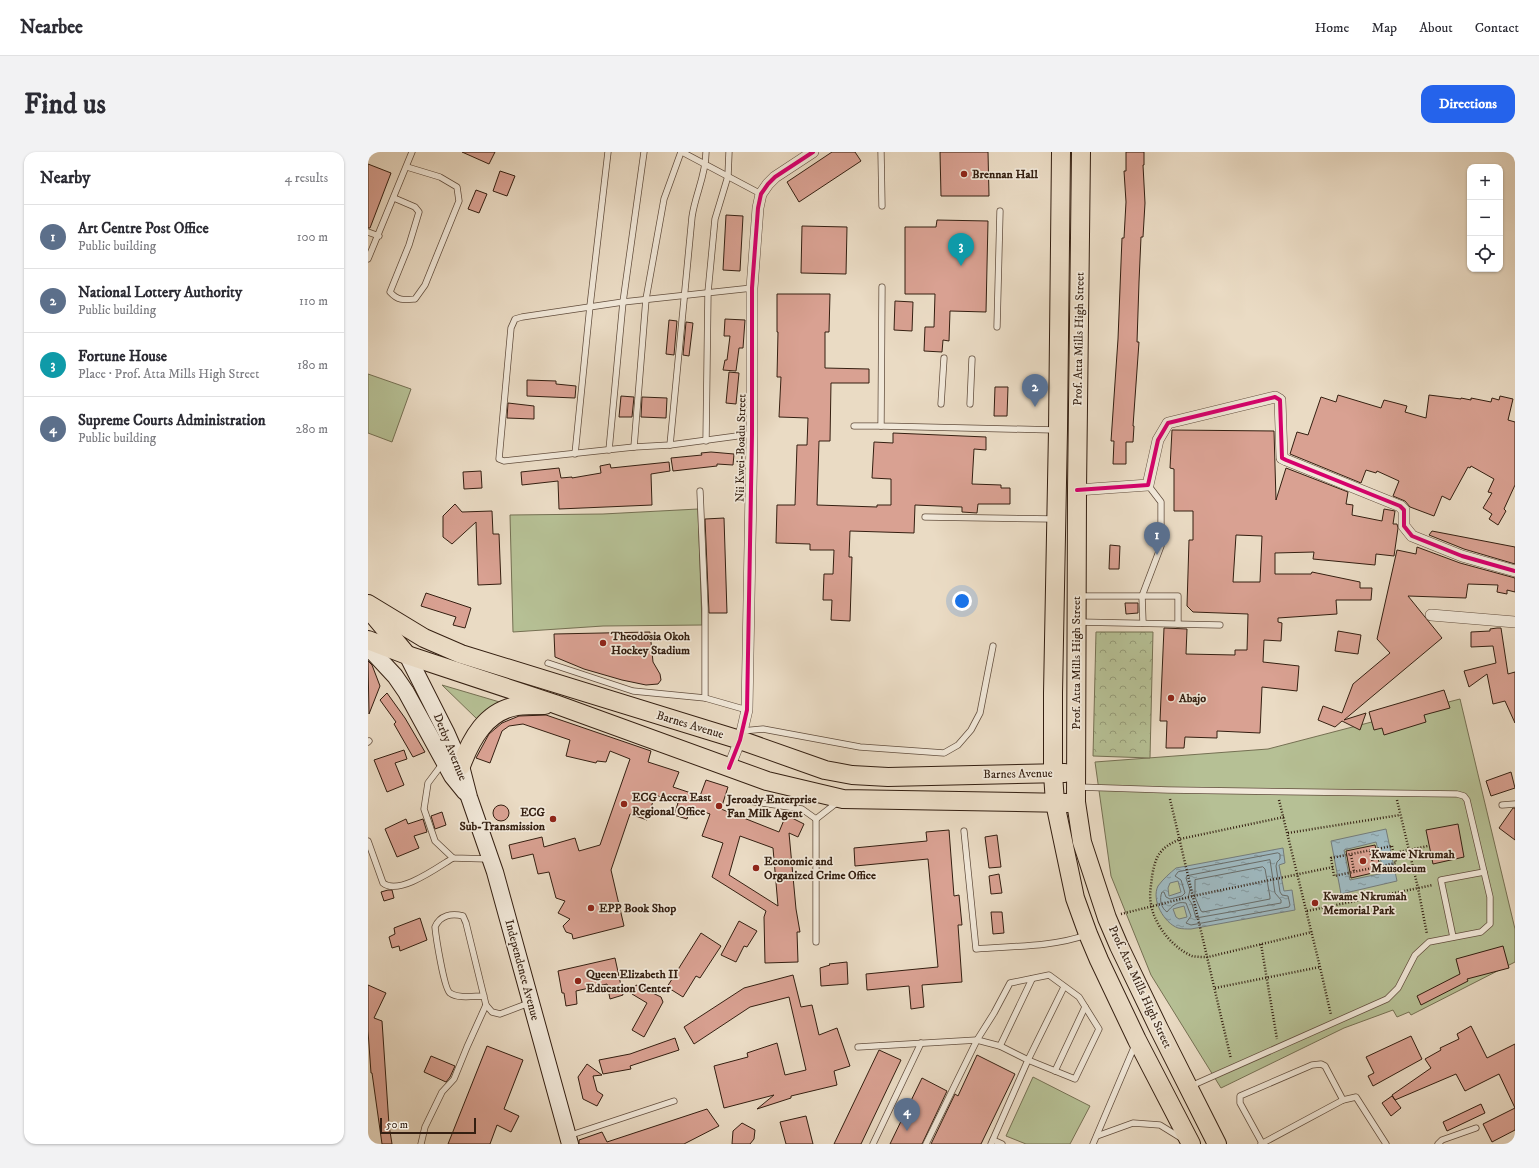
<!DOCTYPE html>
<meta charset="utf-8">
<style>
:root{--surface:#fff;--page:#f2f2f3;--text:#2b2b33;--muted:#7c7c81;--line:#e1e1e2;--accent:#2563eb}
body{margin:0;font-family:"IM FELL DW Pica",serif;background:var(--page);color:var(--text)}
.controls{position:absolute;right:12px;top:12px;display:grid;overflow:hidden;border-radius:8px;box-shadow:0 1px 3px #0004}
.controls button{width:36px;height:36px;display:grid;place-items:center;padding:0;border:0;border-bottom:1px solid var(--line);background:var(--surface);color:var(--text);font:20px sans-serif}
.scale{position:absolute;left:12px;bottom:10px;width:96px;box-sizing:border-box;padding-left:4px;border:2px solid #341f11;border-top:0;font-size:11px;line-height:14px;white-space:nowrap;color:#341f11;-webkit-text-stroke:3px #f1e8d9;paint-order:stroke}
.you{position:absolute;left:594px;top:449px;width:14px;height:14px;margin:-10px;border:3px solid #fff;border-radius:50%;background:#1a73e8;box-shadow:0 0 0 6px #1a73e833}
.badge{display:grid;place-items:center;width:26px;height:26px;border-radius:50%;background:var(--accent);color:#fff;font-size:13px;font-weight:700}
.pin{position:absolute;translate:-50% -33px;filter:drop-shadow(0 1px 2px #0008)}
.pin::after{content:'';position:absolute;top:21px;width:14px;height:12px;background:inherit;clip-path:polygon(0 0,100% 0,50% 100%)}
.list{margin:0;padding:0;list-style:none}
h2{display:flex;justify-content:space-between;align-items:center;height:52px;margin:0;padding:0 16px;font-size:17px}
h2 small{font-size:13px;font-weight:400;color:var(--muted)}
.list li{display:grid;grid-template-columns:26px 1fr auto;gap:12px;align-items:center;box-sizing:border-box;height:64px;padding:0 16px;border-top:1px solid var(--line)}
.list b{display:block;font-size:15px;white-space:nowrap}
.list p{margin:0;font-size:13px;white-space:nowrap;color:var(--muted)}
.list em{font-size:13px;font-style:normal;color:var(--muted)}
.icon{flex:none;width:22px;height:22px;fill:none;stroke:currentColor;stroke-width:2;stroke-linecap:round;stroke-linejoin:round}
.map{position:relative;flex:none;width:1147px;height:992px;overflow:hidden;border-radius:12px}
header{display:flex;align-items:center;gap:24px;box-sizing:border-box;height:56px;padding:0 20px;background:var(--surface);border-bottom:1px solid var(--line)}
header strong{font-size:19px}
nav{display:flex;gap:22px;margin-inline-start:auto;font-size:14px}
.intro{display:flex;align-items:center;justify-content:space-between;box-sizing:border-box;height:96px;padding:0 24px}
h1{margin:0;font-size:28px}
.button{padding:10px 18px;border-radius:12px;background:var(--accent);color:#fff;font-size:14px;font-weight:700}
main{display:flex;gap:24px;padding:0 24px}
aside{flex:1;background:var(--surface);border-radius:12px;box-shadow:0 1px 3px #0004}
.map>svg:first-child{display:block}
.green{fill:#b6c095;stroke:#757053}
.forest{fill:url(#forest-crowns);stroke:#757053}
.water{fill:url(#water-ripples);stroke:#747b79;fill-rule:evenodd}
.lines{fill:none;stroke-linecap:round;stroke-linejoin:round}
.shore{stroke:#696c68;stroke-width:1}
.building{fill:#d9a192;stroke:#341f11;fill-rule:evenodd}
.service-casing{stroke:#624e3e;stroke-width:7}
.minor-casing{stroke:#624e3e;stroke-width:12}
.secondary-casing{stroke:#341f11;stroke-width:18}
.primary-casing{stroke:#341f11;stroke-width:20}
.path{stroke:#341f11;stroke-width:2.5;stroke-dasharray:1 2;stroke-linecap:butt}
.service{stroke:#f1e8d9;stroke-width:5.5}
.minor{stroke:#f1e8d9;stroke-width:11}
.secondary{stroke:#f1e8d9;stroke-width:16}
.primary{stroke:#eadbc4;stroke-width:18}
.cycleway-casing{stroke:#f1e8d9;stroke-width:6}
.cycleway{stroke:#d6006c;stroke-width:4}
.poi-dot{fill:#8f2418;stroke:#f1e8d9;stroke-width:1.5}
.labels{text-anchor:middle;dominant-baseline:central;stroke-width:3.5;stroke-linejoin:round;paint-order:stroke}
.poi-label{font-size:12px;font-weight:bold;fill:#341f11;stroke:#f1e8d9;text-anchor:start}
.street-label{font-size:12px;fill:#341f11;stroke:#f1e8d9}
</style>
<header>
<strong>Nearbee</strong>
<nav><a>Home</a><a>Map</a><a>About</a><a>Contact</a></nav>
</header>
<div class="intro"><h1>Find us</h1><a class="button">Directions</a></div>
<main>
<aside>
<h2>Nearby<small>4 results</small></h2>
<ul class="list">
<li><span class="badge" style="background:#5c6f8a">1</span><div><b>Art Centre Post Office</b><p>Public building</p></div><em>100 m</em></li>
<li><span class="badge" style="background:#5c6f8a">2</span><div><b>National Lottery Authority</b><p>Public building</p></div><em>110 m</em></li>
<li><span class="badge" style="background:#0f9aa8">3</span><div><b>Fortune House</b><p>Place · Prof. Atta Mills High Street</p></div><em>180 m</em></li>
<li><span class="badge" style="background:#5c6f8a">4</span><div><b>Supreme Courts Administration</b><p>Public building</p></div><em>280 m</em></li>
</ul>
</aside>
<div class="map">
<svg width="1147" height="992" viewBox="0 0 1147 992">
<defs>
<pattern id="forest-crowns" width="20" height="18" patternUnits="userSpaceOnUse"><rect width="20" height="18" fill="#b6c095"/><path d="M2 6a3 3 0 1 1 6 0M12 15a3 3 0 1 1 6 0" fill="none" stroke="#959b78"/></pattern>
<pattern id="water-ripples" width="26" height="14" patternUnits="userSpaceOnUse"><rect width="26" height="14" fill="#9eb8bf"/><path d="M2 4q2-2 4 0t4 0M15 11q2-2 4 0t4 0" fill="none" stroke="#82959a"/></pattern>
</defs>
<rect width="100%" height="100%" fill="#eadbc4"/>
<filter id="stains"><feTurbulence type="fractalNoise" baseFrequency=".005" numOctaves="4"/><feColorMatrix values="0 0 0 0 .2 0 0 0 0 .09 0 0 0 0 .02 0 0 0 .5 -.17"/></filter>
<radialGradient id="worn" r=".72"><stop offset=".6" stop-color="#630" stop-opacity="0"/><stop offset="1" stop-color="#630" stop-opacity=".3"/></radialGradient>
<g class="green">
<polygon points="0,222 43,237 24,290 0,281"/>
<polygon points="330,357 334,473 235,474 145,480 142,363 235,362"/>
<polygon points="74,533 135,551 109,567"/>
<polygon points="1092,547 1147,777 1147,810 1043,863 1041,860 1029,865 1025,858 976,876 853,936 783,823 743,724 727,610 900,597"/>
<polygon points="665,925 722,954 702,992 658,992 638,984"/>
</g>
<polygon class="forest" points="728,480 785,480 782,606 725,604"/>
<g class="water">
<path d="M 1018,677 L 1029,729 L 973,742 L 963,689 ZM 1008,690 L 1016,721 L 982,728 L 976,698 Z"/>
<path d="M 915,696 L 917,711 L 911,713 L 916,739 L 924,738 L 927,758 L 823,777 C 819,777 814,777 810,776 C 796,771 783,748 790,734 C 795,727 802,721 808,716 ZM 810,729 L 813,740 L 801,744 L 800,736 L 802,731 ZM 816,754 L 819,765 L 811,767 L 808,765 L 805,757 Z"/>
</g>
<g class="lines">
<g class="shore">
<path d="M 910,701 L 912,702 L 912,707 L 909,710 L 908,714 L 912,740 L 914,743 L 920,744 L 922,753 L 921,755 L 823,773 L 818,771 L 823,764 L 818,751 C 809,749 804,754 799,760 C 793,756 791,747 794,740 L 796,740 L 798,745 L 802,747 L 814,744 L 817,741 L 813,728 L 807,724 L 810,720 Z"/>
<polygon points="902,708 907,741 913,748 913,751 828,766 824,752 820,746 822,738 818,726 819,724"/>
<polygon points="895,715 897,717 902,745 902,747 835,760 833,759 827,745 827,728"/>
</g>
</g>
<g class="building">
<polygon points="94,0 127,0 121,12"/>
<polygon points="464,0 487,0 493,9 431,50 419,30"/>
<polygon points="572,0 620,0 621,44 573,44"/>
<polygon points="758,0 776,0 776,13 775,13 777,51 775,85 773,85 771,130 769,190 771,190 765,274 766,274 765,290 758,290 758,312 745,312 746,289 743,289 750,187 754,86 756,86 758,50 756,19 758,19"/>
<polygon points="0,12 23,21 2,76 0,76"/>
<polygon points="132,19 147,24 139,44 125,39"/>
<polygon points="108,38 119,42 111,61 100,57"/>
<polygon points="358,63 375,64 372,119 355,118"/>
<polygon points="569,68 620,69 618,160 582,159 581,189 575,188 574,200 556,199 557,175 566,175 567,142 537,142 537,75 568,75"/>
<polygon points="434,74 479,75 478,122 433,121"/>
<polygon points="409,142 462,142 461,180 457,180 457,216 501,217 501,231 463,231 462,289 451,289 449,353 509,355 509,353 523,353 523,327 504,326 506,290 525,291 525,281 618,285 618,298 606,297 604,332 633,333 633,336 642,336 642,352 610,352 609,361 594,360 594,355 547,353 546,381 482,379 481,405 484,405 482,469 463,468 464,448 455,448 456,422 465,422 466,398 442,398 442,392 408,391 409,353 427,353 429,293 439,293 440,266 411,265 413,225 409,225 410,180 409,180"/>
<polygon points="527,149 545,150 544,179 526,178"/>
<polygon points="357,167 377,168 375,196 371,196 368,219 355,218 357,208 359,208 362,184 356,184"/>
<polygon points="301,168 309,169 306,203 298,202"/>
<polygon points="318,170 325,171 321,204 315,203"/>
<polygon points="361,220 371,221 368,252 358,251"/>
<polygon points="159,228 188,229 188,232 208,234 207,246 159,244"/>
<polygon points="627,235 640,235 639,264 626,264"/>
<polygon points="970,243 1013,256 1016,248 1024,250 1039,254 1037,260 1058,266 1061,243 1093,247 1093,246 1103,248 1103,246 1123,250 1124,246 1131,248 1132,244 1145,247 1140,268 1147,270 1147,333 1136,357 1138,359 1130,373 1121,367 1124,362 1115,356 1124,341 1120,340 1126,327 1103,314 1102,316 1100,315 1082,348 1074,344 1066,364 1042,355 1037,349 1025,344 1031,329 1009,319 1008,321 998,318 993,331 922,302 929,280 940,283 953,245 968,250"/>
<polygon points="253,244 266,245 264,265 251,265"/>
<polygon points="274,245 299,246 298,266 273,265"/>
<polygon points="140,251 166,254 166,267 139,266"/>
<path d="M 804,278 L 906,279 L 908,348 L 918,316 L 980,340 L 978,352 L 985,353 L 984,363 L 1014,369 L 1016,357 L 1027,359 L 1025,372 L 1029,372 L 1030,376 L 1026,404 L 1008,402 L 1007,413 L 945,407 L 946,400 L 907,401 L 907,422 L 943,422 L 944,420 L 992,430 L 992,436 L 1004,436 L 1003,448 L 968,448 L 969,462 L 910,466 L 910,470 L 914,471 L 913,489 L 896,488 L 895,510 L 931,514 L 929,539 L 894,535 L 892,581 L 849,579 L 849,586 L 817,585 L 816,596 L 798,596 L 799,569 L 792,569 L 796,476 L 819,477 L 818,502 L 867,503 L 867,498 L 879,498 L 880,462 L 825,460 L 819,454 L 821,388 L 825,388 L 825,359 L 806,359 L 806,317 L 802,316 ZM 868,383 L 894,384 L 892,430 L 865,430 Z"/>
<polygon points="343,300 366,302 365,313 349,312 349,314 305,319 303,306 334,303 333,301"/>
<polygon points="301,310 302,319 283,322 284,353 191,357 190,329 154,333 153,320 191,316 193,326 204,325 204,326 233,321 232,314 242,312 243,316"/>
<polygon points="113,319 114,336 96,337 95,320"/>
<polygon points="87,352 94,360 124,359 125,382 131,382 133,432 110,433 108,370 84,392 75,385 75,364"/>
<polygon points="356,366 359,461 341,461 337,367"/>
<polygon points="1064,379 1147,395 1147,412 1096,397 1061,383"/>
<polygon points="742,393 752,394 751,417 741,417"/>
<polygon points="1049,395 1092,411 1147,426 1147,440 1139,438 1139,442 1129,440 1130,433 1100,432 1098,446 1040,444 1074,486 976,568 998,561 992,578 974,569 967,575 950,568 955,554 974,561 985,532 1022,501 1009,487 1029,398 1048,402"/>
<polygon points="58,441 103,456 97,476 85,473 88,465 53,454"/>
<polygon points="757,451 770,451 770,461 758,462"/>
<polygon points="1129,476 1133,476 1140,522 1147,520 1147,571 1137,549 1125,552 1119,522 1101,535 1096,519 1128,511 1125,494 1103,495 1103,480 1122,479 1122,477"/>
<polygon points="970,479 993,483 990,502 967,499"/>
<polygon points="282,480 285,510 292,522 293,528 290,532 278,533 254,528 216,517 187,505 186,482"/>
<polygon points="0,509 4,513 12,534 1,562"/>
<polygon points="1076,538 1082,556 1056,563 1058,570 1016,583 1014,576 1006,578 1001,560"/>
<polygon points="19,541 37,566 57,600 45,605 26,572 28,570 12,548"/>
<path d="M 178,563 L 283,599 L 280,610 L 311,620 L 305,635 L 332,644 L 338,628 L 360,635 L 353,657 L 411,680 L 418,663 L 436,672 L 430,685 L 421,681 L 428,757 L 432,780 L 429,780 L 430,810 L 397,811 L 396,765 L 398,759 L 344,725 L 355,691 L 334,684 L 342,662 L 322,655 L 319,667 L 306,663 L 310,651 L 287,643 L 279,668 L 262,662 L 243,718 L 256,774 L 205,787 L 204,782 L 198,780 L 195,774 L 202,767 L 190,761 L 197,749 L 188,746 L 181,720 L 170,722 L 165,702 L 144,707 L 141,693 L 174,685 L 176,695 L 207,686 L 211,699 L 232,693 L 262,607 L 242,599 L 238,610 L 229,609 L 228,611 L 198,604 L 202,588 L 155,572 L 141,574 L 134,579 L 122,611 L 108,606 L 121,582 L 134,571 L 151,564 ZM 372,684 L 405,696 L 410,754 L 361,723 Z"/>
<polygon points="36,598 39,607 27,611 36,633 19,640 6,608"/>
<polygon points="1143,620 1147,636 1123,644 1118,629"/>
<circle cx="133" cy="661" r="8"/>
<polygon points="1145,656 1147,656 1147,688 1131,676"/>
<polygon points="74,660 78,673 67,677 63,664"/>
<polygon points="38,667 40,672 55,667 59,680 46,684 51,696 29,705 17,677"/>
<polygon points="1090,672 1096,705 1065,712 1058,678"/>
<polygon points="581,678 586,744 591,743 594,773 590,773 594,830 554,833 556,855 543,857 541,834 499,838 498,822 570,815 560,707 487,714 486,696 559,689 558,680"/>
<polygon points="629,683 633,715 621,716 617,685"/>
<polygon points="1007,693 1013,719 983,726 978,699"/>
<polygon points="631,722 634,741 623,742 621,724"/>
<polygon points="20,738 24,738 26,746 16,749 13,740"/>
<polygon points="623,760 634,760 636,781 625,782"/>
<polygon points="52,766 59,788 32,799 31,794 24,796 21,785 27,782 26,776"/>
<polygon points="371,769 389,779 379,795 376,794 368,810 353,803"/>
<polygon points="333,781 353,794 332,826 328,824 315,845 299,835"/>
<polygon points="1135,794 1141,816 1099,827 1100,829 1053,853 1049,844 1092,822 1088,807"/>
<polygon points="247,806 255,843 242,847 239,832 208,839 209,852 198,854 196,841 194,841 190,819"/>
<polygon points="479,810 480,832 453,834 452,816 462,813 461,812"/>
<polygon points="425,823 433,855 444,853 451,883 469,876 482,914 466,919 469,933 423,944 423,946 389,957 406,943 356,956 346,914 380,905 379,901 409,891 417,923 438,918 421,845 382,855 326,892 316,875 376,836"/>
<polygon points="0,833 18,841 6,866 14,869 21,973 24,992 14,992 4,921 3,921 0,879"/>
<polygon points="268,833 293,845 295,850 276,885 264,878 279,851 264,842"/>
<polygon points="1103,874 1119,906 1147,892 1147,978 1124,990 1115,972 1147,956 1131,922 1097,939 1088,922 1027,948 1033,956 1023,964 1014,951 1024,944 1027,948 1024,943 1063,916 1057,907 1073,898 1072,896 1091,887 1089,882"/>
<polygon points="1043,884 1054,907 1005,934 1000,924 1006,921 998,905"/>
<polygon points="307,886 311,898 262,914 263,917 235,922 231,908 262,902"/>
<polygon points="119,894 155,908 136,957 151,964 143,980 129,973 122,992 80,992"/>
<polygon points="511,898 533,908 493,992 466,992"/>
<polygon points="609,903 647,922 613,992 563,992 587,942 590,944"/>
<polygon points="63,904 87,914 82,925 78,930 56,920"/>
<polygon points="219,912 234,923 225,924 229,939 235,943 229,954 215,947 210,925"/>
<polygon points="554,926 579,939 554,992 522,992"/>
<polygon points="1113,952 1117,961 1079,979 1075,970"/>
<polygon points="339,957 351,974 316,992 211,992 211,988 234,980 239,990"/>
<polygon points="438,964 445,992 418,992 412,970"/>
<polygon points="374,971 387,978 386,987 382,992 364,992 365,979"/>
</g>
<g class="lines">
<defs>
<g id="service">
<polyline points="314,0 393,42"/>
<polyline points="513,0 514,54"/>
<path d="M 26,46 L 47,55 L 51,60 L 41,93 L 22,140 C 30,149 36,148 47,147 L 57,133 L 91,49 L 89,35 L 72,25 L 39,15"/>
<polyline points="0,80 11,84"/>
<polyline points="0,107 44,0"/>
<polyline points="514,135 513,274 687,278"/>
<polyline points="629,175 632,59"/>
<polyline points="573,252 576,206"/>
<polyline points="602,252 604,207"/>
<polyline points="486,274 513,274"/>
<polyline points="384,282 302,293 266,295 136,309 131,307 143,176 147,167 154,165 255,150 384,136"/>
<polyline points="338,289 340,140 347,67 360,24 361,0"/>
<path d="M 302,293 C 309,217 316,141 324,65 C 327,43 338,23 338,0"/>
<polyline points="266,295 278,147 296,47 313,0"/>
<polyline points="241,298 255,150 276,0"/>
<polyline points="207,302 222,154 240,0"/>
<polyline points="332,339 337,456 337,546 379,558"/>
<polyline points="557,365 686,367"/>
<polyline points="712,444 810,444 810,472"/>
<polyline points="710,470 852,473"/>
<polyline points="775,471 774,444 793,394 793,350 780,333"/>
<polyline points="180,511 265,539 337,546"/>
<polyline points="374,579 395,577 492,595 576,601 590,593 603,578 612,561 625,494"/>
<polyline points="0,590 1,589"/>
<polyline points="75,611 60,631 56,657 67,689 85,706 121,707"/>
<polyline points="710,635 800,638 1089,642 1096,644 1099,648 1122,745 1122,772 1113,780 1061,790 1047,803 1030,836 1019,847 823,934"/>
<polyline points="381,649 434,657 448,667 471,649"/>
<polyline points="1134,653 1147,652"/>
<path d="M 596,679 L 608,797 C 643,794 685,795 718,783"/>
<path d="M 0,689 L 15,731 C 31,744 70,715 85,706"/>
<polyline points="1085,785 1073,728 1116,720"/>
<polyline points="448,790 448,667"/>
<path d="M 116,844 C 106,844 90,847 82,841 C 76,837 68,785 67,775 C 72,763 84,761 95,764 L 98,771 L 118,853 L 124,860 L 132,862 L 161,851"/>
<polyline points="632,894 664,827"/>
<polyline points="490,895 609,888 632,894 660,908 623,992"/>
<polyline points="687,919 717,855"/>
<polyline points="200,984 306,949"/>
<polyline points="729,984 765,971 792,973 813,986"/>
<polyline points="625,988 634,992"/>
<polyline points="894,991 872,951 872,944 944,913 953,912 957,914 975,948"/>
<polyline points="53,992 57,975 74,940 86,927 99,895 118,853"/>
<polyline points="505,992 553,891"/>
<polyline points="558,992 609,888 626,861 642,831 681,823 711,845 731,877 707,927 660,908 696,835"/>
<polyline points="725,992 767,893"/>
<polyline points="893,992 975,948 988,945 1018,992"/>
<polyline points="1070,992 1074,988 1108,976"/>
</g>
<g id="minor">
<polyline points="709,338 780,333 790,288 800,271 907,245 912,248 914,306 918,308 1032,354 1036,358 1036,374 1044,384 1094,404 1147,419"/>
<polyline points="1063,463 1147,470"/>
<polyline points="361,616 372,588 379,558 384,282 384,136 390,56 393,42 400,32 407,25 445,0"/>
</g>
<g id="secondary">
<polyline points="0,495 27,524 38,540 84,624 97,640"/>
<polyline points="39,503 78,580 93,614 101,645 127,720 202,992"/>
</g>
<g id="primary">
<polyline points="693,0 690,278 685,541 685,622 687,651 707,746 720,782 731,808 769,888 823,992"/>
<polyline points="713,0 709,338 708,650 714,690 739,766 751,794 791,877 849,992"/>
<polyline points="0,452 56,486 93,502 372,588 457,618 484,623 520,625 697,621"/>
<polyline points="3,460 38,502"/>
<polyline points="0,488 39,503 187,552 399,629 475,647 700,651"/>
<path d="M 93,614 C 103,587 118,559 149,554 C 158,553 168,553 177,553"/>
</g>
</defs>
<use href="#service" class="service-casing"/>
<use href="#minor" class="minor-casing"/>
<use href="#secondary" class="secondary-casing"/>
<use href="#primary" class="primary-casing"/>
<g class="path">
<polyline points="802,647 863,907"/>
<polyline points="911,648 952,815 963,863"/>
<polyline points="1029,648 1050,736 1059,782"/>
<path d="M 916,665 L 812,687 C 804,691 797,694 792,701 C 787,707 785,718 784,725 C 783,734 781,743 783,752 C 786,773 805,796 824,804 C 829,805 835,805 840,805 L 944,780"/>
<polyline points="920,681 1032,663"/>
<polygon points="1024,694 1028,711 966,724 963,706"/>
<polyline points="1002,699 1006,715"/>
<polyline points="1026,701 1060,694"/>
<polyline points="983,703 986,719"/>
<polyline points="939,759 1065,733"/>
<polyline points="753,762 825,744 965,715"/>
<polyline points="893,792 909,887"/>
<polyline points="847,836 952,815"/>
</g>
<use href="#service" class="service"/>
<use href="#minor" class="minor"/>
<use href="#secondary" class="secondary"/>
<use href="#primary" class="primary"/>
<defs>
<g id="cycleway">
<polyline points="709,338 780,333 790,288 800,271 907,245 912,248 914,306 918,308 1032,354 1036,358 1036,374 1044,384 1094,404 1147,419"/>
<polyline points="361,616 372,588 379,558 384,282 384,136 390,56 393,42 400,32 407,25 445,0"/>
</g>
</defs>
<use href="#cycleway" class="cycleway-casing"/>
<use href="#cycleway" class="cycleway"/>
</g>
<g class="poi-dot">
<circle cx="596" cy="22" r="4"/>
<circle cx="235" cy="491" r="4"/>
<circle cx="803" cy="546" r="4"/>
<circle cx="256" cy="652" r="4"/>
<circle cx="351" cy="654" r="4"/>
<circle cx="185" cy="667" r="4"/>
<circle cx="995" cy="709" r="4"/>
<circle cx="388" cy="716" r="4"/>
<circle cx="947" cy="751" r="4"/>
<circle cx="223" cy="756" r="4"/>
<circle cx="210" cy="829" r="4"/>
</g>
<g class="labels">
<g class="poi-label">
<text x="604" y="22">Brennan Hall</text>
<text x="243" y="484">Theodosia Okoh<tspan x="243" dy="14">Hockey Stadium</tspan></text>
<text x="811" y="546">Abajo</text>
<text x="264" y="645">ECG Accra East<tspan x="264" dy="14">Regional Office</tspan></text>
<text x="359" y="647">Jeroady Enterprise<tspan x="359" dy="14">Fan Milk Agent</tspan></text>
<text x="177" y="660" text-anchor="end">ECG<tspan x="177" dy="14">Sub-Transmission</tspan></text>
<text x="1003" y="702">Kwame Nkrumah<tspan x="1003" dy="14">Mausoleum</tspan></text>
<text x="396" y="709">Economic and<tspan x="396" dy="14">Organized Crime Office</tspan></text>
<text x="955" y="744">Kwame Nkrumah<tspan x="955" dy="14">Memorial Park</tspan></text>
<text x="231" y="756">EPP Book Shop</text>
<text x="218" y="822">Queen Elizabeth II<tspan x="218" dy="14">Education Center</tspan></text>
</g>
<g class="street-label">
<text transform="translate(711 187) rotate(-89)">Prof. Atta Mills High Street</text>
<text transform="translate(373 296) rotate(-89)">Nii Kwei-Boadu Street</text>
<text transform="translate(708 511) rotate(-90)">Prof. Atta Mills High Street</text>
<text transform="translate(322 573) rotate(17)">Barnes Avenue</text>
<text transform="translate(82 595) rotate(68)">Derby Avernue</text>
<text transform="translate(650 622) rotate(-1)">Barnes Avenue</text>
<text transform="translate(154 818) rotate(75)">Independence Avenue</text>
<text transform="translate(772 835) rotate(65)">Prof. Atta Mills High Street</text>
</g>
</g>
<rect width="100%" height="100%" filter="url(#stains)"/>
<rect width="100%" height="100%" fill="url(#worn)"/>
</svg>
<div class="controls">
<button>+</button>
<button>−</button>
<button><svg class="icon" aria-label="locate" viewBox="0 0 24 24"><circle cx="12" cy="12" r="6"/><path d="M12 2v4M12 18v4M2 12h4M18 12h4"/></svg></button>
</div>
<div class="scale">50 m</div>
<div class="you"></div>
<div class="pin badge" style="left:789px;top:403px;background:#5c6f8a">1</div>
<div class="pin badge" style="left:667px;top:255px;background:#5c6f8a">2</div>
<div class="pin badge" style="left:593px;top:114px;background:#0f9aa8">3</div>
<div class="pin badge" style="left:539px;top:979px;background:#5c6f8a">4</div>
</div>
</main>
